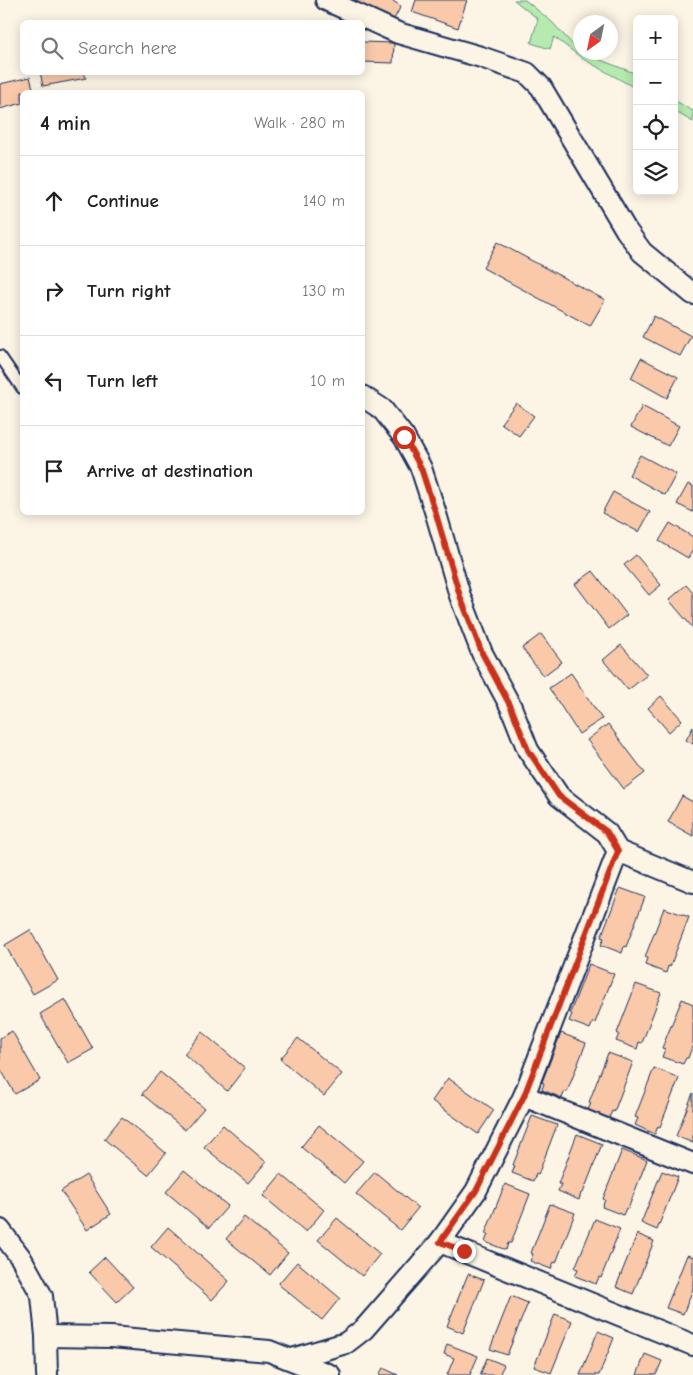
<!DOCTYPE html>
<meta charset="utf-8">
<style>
:root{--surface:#fff;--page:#f6f6f6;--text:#222;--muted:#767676;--line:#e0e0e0}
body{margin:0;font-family:"Comic Neue",sans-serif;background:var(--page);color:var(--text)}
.controls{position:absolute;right:15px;top:15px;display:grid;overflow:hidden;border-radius:8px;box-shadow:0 2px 12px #0003}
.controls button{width:45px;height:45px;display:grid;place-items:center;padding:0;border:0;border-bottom:1px solid var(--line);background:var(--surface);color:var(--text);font:25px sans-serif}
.compass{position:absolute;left:573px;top:15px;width:45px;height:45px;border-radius:50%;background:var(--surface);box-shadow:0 2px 12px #0003;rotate:213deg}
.stop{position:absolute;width:15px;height:15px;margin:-11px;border:4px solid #c8321e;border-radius:50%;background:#fff}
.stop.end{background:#c8321e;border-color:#fff;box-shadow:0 1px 5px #0008}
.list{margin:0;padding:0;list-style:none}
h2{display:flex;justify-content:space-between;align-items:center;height:65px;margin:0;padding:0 20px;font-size:21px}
h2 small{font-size:16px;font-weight:400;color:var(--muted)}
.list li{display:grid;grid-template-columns:32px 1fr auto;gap:15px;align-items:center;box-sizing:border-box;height:90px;padding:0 20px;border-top:1px solid var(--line)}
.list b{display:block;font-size:19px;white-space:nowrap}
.list em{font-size:16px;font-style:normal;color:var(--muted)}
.icon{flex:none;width:28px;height:28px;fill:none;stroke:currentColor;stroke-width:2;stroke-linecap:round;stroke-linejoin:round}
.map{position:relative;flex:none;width:693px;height:1375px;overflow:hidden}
.search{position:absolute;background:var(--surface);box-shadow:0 2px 12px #0003;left:20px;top:20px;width:345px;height:55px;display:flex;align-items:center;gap:12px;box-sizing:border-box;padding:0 18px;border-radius:8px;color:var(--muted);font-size:19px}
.panel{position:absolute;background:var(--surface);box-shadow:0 2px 12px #0003;left:20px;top:90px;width:345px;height:425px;border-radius:8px}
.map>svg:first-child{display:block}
.green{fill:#b5ebae;stroke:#688d86}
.building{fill:#fac9a9;stroke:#1b2f5e}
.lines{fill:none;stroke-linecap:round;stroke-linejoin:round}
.lane-casing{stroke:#1b2f5e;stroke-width:14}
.street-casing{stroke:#1b2f5e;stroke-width:24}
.lane{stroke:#fcf5e5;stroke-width:10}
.street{stroke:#fcf5e5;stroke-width:20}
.route{stroke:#c8321e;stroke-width:6}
</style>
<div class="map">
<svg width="693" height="1375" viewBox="0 0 693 1375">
<rect width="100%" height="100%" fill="#fcf5e5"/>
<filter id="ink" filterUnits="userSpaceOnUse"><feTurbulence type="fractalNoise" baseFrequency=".02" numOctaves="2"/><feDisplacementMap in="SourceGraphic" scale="10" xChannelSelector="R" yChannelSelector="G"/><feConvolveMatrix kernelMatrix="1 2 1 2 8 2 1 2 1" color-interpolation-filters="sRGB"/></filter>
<g filter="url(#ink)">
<g class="green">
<polygon points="514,0 525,0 552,22 574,46 580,50 580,52 637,74 637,89 583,59 554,37 550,49 531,43 538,19"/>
<polygon points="674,100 693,111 693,122 674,111"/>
</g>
<g class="building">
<polygon points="350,0 391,0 401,6 392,23"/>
<polygon points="416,0 467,0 458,28 412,12"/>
<polygon points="362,42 394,43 393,63 362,62"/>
<polygon points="40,72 84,72 86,78 43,86"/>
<polygon points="30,77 34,92 22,92 22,103 0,109 0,84"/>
<polygon points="497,242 605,300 590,326 483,268"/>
<polygon points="654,316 691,336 680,356 643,337"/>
<polygon points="641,358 678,377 667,398 631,378"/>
<polygon points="516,403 534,416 519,436 501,423"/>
<polygon points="642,406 679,426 668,446 631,427"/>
<polygon points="640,455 676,474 665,495 629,475"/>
<polygon points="688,484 693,486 693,512 677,504"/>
<polygon points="613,492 650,512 639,532 602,513"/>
<polygon points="670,523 693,537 693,550 688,558 659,541"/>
<polygon points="636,555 661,585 649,595 624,565"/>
<polygon points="593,571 627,615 609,629 575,584"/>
<polygon points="686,585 693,593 693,628 669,600"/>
<polygon points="541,634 562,662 543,676 522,648"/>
<polygon points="621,645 647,675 628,690 603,660"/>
<polygon points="571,673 602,719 579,734 549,688"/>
<polygon points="661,696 682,720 669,732 648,708"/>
<polygon points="608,724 645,773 624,789 587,740"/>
<polygon points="693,727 693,744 686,740"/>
<polygon points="682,796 693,802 693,836 668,822"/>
<polygon points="620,888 645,897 626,947 624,946 622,953 601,945 604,938 601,937"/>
<polygon points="664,908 689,917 670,967 668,966 666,973 645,965 647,958 645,957"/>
<polygon points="30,930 58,980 33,994 5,945"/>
<polygon points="589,964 614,974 595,1023 593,1022 590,1029 569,1021 572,1014 570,1013"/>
<polygon points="636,984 661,993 642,1043 639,1042 637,1049 616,1041 619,1034 617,1033"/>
<polygon points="65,999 93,1049 68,1063 40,1014"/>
<polygon points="682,999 693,1004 693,1044 688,1058 686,1058 683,1064 662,1057 665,1049 662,1048"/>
<polygon points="12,1031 40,1080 15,1094 0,1068 0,1038"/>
<polygon points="202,1032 245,1068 227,1091 184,1054"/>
<polygon points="561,1033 586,1043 567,1092 565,1091 562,1098 542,1090 544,1083 542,1082"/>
<polygon points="298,1038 342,1074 324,1096 280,1059"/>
<polygon points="608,1053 633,1062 614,1112 612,1111 609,1118 588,1110 591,1103 589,1102"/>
<polygon points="654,1068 679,1078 660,1127 658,1126 655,1134 635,1125 638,1118 635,1117"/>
<polygon points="160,1072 204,1108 185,1130 142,1094"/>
<polygon points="448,1078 494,1110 478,1134 432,1101"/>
<polygon points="693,1093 693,1143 676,1136"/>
<polygon points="532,1116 557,1125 538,1175 536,1174 533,1181 512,1173 515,1166 513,1165"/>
<polygon points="122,1117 166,1153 148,1175 104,1139"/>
<polygon points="223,1125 266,1162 248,1183 204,1147"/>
<polygon points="319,1125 363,1161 344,1183 301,1147"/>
<polygon points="577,1134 602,1144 583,1193 581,1193 579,1200 558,1191 561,1184 558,1184"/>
<polygon points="622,1150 647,1160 628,1209 626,1208 623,1215 602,1207 605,1200 603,1199"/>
<polygon points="184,1170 228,1206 209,1228 166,1192"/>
<polygon points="662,1171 678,1177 657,1230 641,1223"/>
<polygon points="375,1172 418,1208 400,1230 356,1194"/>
<polygon points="281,1174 324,1210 306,1232 263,1196"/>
<polygon points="86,1175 111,1214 87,1230 61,1191"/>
<polygon points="505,1184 530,1194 511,1243 508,1243 506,1250 485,1242 488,1234 485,1234"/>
<polygon points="550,1204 575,1213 556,1263 554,1262 551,1269 530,1261 533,1254 531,1253"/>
<polygon points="244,1217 288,1253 270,1275 226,1239"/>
<polygon points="337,1218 380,1254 362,1276 318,1240"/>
<polygon points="595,1219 620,1229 601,1278 599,1277 596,1284 575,1276 578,1269 575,1268"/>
<polygon points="168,1227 229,1281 212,1300 151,1247"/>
<polygon points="637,1234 654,1241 633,1294 616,1287"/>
<polygon points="687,1255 693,1257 693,1289 683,1314 666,1308"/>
<polygon points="105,1257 133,1287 117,1302 89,1272"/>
<polygon points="297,1262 340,1298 322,1320 278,1284"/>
<polygon points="468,1274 484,1280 463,1333 447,1326"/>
<polygon points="511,1296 528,1303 507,1355 490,1349"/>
<polygon points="555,1314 572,1321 551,1373 534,1367"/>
<polygon points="598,1331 614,1338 599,1375 580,1375"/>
<polygon points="447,1344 478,1356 470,1375 447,1375 454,1358 444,1354"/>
<polygon points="645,1354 662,1361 656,1375 637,1375"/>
<polygon points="487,1358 504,1365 499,1375 480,1375"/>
<polygon points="383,1368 398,1375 379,1375"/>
</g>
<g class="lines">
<defs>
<polyline id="lane" points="0,356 22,388"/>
<g id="street">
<polyline points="326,0 398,33 481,57 527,73 541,87 626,230 642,252 693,294"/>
<polyline points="362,396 382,409 404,437 421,468 436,514 460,596 482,653 511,707 528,750 559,796 607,833 618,851 693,882"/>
<polyline points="524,1096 693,1164"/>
<polyline points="0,1230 21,1258 42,1296 46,1336 47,1375"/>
<polyline points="440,1242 476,1191 524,1096 618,851"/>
<polyline points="46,1336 111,1337 269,1351 330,1375"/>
<polyline points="292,1359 346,1343 364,1329 440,1242 693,1345"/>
</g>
</defs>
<use href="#lane" class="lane-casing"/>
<use href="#street" class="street-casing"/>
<use href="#lane" class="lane"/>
<use href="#street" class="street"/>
</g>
</g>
<g class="lines" filter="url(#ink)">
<polyline class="route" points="404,437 421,468 436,514 460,596 482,653 511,707 528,750 559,796 607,832 618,851 524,1096 476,1191 440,1242 464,1251"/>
</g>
</svg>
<div class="controls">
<button>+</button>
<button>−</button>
<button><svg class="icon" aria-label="locate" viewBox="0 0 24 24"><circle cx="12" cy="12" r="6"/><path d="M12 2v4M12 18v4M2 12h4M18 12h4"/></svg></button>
<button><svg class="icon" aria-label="layers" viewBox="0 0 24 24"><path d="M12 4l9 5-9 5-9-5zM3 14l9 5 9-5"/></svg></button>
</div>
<svg class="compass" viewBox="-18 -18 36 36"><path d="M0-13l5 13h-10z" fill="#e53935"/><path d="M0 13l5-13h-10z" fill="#767676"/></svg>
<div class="stop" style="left:404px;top:437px"></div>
<div class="stop end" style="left:464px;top:1251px"></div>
<div class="search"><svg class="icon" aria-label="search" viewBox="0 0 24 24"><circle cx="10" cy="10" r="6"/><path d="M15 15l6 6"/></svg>Search here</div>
<section class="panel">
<h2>4 min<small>Walk · 280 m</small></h2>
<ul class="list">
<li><svg class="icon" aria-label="ahead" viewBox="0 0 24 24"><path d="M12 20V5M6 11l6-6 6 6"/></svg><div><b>Continue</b></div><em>140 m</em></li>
<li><svg class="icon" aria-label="right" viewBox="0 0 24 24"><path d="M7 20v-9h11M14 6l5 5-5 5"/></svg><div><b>Turn right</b></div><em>130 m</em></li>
<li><svg class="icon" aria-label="left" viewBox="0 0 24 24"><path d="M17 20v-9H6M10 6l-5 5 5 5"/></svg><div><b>Turn left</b></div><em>10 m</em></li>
<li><svg class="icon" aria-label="arrive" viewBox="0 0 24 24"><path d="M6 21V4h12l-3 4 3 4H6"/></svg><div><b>Arrive at destination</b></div></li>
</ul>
</section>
</div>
